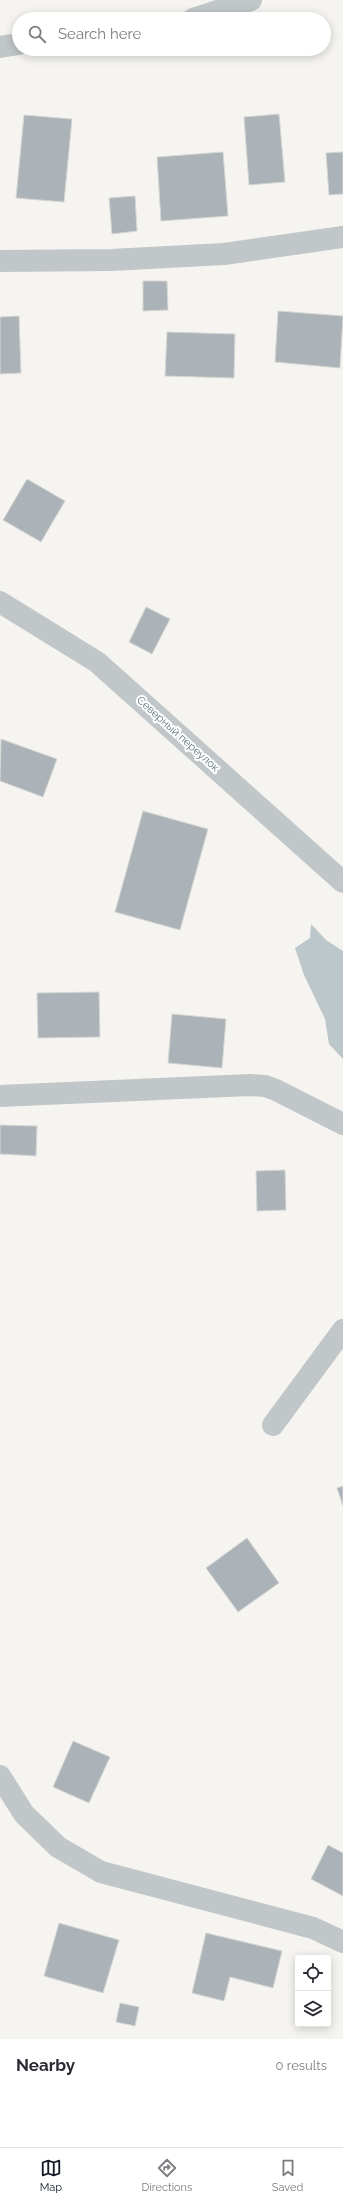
<!DOCTYPE html>
<meta charset="utf-8">
<style>
:root{--surface:#fff;--page:#f2f2f3;--text:#2b2b33;--muted:#7c7c81;--line:#e1e1e2;--accent:#111827}
body{margin:0;font-family:Raleway,sans-serif;background:var(--page);color:var(--text)}
.controls{position:absolute;right:12px;bottom:12px;display:grid;overflow:hidden;border-radius:4px;box-shadow:0 2px 10px #0003}
.controls button{width:36px;height:36px;display:grid;place-items:center;padding:0;border:0;border-bottom:1px solid var(--line);background:var(--surface);color:var(--text);font:20px sans-serif}
.list{margin:0;padding:0;list-style:none}
h2{display:flex;justify-content:space-between;align-items:center;height:52px;margin:0;padding:0 16px;font-size:17px}
h2 small{font-size:13px;font-weight:400;color:var(--muted)}
.icon{flex:none;width:22px;height:22px;fill:none;stroke:currentColor;stroke-width:2;stroke-linecap:round;stroke-linejoin:round}
.map{position:relative;flex:none;width:343px;height:2039px;overflow:hidden}
.search{position:absolute;background:var(--surface);box-shadow:0 2px 10px #0003;left:12px;right:12px;top:12px;height:44px;display:flex;align-items:center;gap:10px;box-sizing:border-box;padding:0 14px;border-radius:22px;color:var(--muted);font-size:15px}
.sheet{height:108px;background:var(--surface)}
nav{display:flex;justify-content:space-around;align-items:center;box-sizing:border-box;height:56px;border-top:1px solid var(--line);background:var(--surface);font-size:11px;color:var(--muted)}
nav a{display:grid;justify-items:center;gap:2px}
nav .on{color:var(--accent)}
.map>svg:first-child{display:block}
.water{fill:#bbc7cb}
.building{fill:#abb3b8;stroke:#d6d6d3}
.lines{fill:none;stroke-linecap:round;stroke-linejoin:round}
.minor{stroke:#c1c6c8;stroke-width:22}
.labels{text-anchor:middle;dominant-baseline:central;stroke-width:4;stroke-linejoin:round;paint-order:stroke}
.street-label{font-size:11px;fill:#627683;stroke:#fff}
</style>
<div class="map">
<svg width="343" height="2039" viewBox="0 0 343 2039">
<rect width="100%" height="100%" fill="#f5f4f0"/>
<polygon class="water" points="311,924 326,940 343,951 343,1059 329,1044 325,1019 304,975 295,948 310,938"/>
<g class="building">
<polygon points="279,114 285,182 249,185 244,117"/>
<polygon points="24,115 72,119 64,202 16,198"/>
<polygon points="223,152 228,216 161,221 157,157"/>
<polygon points="343,152 343,194 329,195 326,153"/>
<polygon points="135,196 137,231 112,234 109,198"/>
<polygon points="143,281 167,281 168,310 143,311"/>
<polygon points="278,311 343,316 340,368 275,362"/>
<polygon points="19,316 21,373 0,374 0,317"/>
<polygon points="167,332 235,334 234,378 165,376"/>
<polygon points="27,479 65,501 41,542 3,520"/>
<polygon points="146,607 170,619 152,654 129,642"/>
<polygon points="1,739 57,759 43,797 0,781"/>
<polygon points="143,811 208,829 180,930 115,912"/>
<polygon points="99,992 100,1037 38,1038 37,993"/>
<polygon points="172,1014 226,1019 222,1068 168,1063"/>
<polygon points="0,1125 37,1126 36,1156 0,1154"/>
<polygon points="285,1170 286,1210 257,1211 256,1171"/>
<polygon points="343,1486 343,1506 337,1488"/>
<polygon points="247,1538 279,1583 238,1612 206,1568"/>
<polygon points="73,1741 110,1757 89,1803 53,1787"/>
<polygon points="328,1845 343,1853 343,1896 311,1879"/>
<polygon points="59,1923 119,1940 103,1993 44,1976"/>
<polygon points="206,1933 282,1951 273,1988 230,1977 224,2001 192,1993"/>
<polygon points="120,2003 139,2007 135,2026 116,2022"/>
</g>
<g class="lines">
<g class="minor">
<polyline points="193,19 251,0"/>
<polyline points="0,47 19,44"/>
<polyline points="0,261 111,260 224,254 343,237"/>
<polyline points="0,602 97,662 343,882"/>
<polyline points="0,1096 250,1085 265,1086 276,1090 343,1124"/>
<polyline points="273,1425 343,1330"/>
<polyline points="0,1776 24,1814 58,1847 101,1872 313,1928 343,1942"/>
</g>
</g>
<g class="labels">
<g class="street-label">
<text transform="translate(178 734) rotate(42)">Северный переулок</text>
</g>
</g>
</svg>
<div class="controls">
<button><svg class="icon" aria-label="locate" viewBox="0 0 24 24"><circle cx="12" cy="12" r="6"/><path d="M12 2v4M12 18v4M2 12h4M18 12h4"/></svg></button>
<button><svg class="icon" aria-label="layers" viewBox="0 0 24 24"><path d="M12 4l9 5-9 5-9-5zM3 14l9 5 9-5"/></svg></button>
</div>
<div class="search"><svg class="icon" aria-label="search" viewBox="0 0 24 24"><circle cx="10" cy="10" r="6"/><path d="M15 15l6 6"/></svg>Search here</div>
</div>
<section class="sheet">
<h2>Nearby<small>0 results</small></h2>
<ul class="list">
</ul>
</section>
<nav>
<a class="on"><svg class="icon" aria-label="map" viewBox="0 0 24 24"><path d="M3 6l6-2 6 2 6-2v14l-6 2-6-2-6 2zM9 4v14M15 6v14"/></svg>Map</a>
<a><svg class="icon" aria-label="directions" viewBox="0 0 24 24"><path d="M12 3l9 9-9 9-9-9zM9 14v-3h6M13 9l2 2-2 2"/></svg>Directions</a>
<a><svg class="icon" aria-label="saved" viewBox="0 0 24 24"><path d="M7 4h10v16l-5-4-5 4z"/></svg>Saved</a>
</nav>
